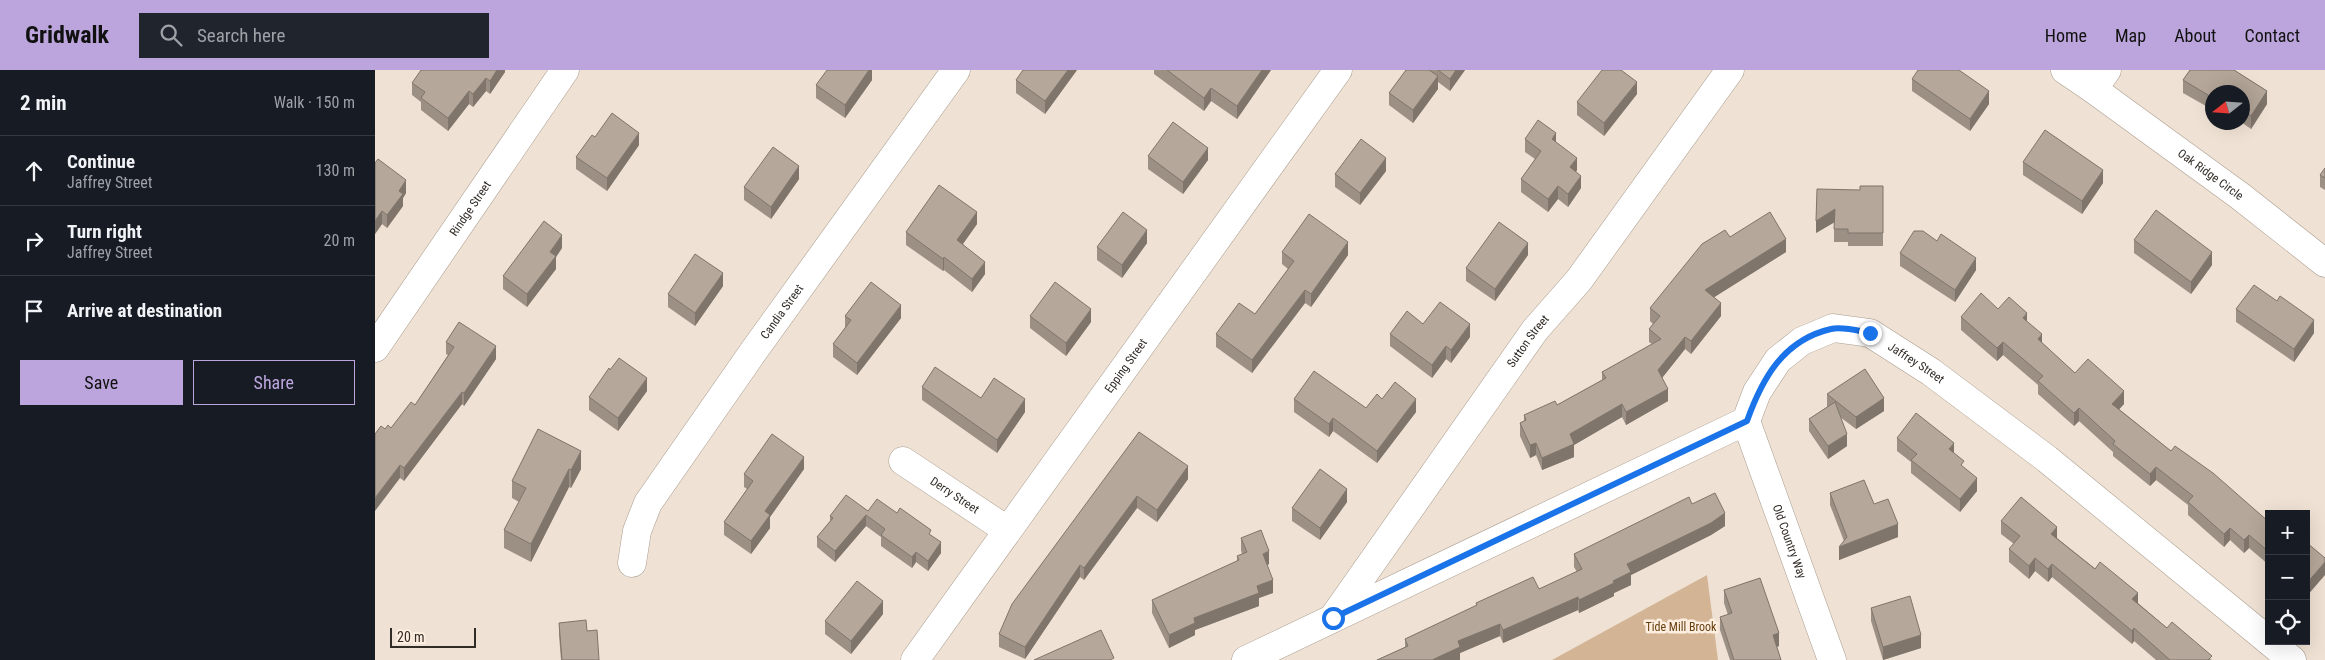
<!DOCTYPE html>
<meta charset="utf-8">
<style>
:root{--surface:#171b24;--page:#20242c;--text:#f1f3f6;--muted:#9ea1a6;--line:#363941;--accent:#bca5dc}
body{margin:0;font-family:"Roboto Condensed",sans-serif;background:var(--page);color:var(--text)}
.controls{position:absolute;right:15px;bottom:15px;display:grid;overflow:hidden;border-radius:0px;box-shadow:0 5px 20px #0002}
.controls button{width:45px;height:45px;display:grid;place-items:center;padding:0;border:0;border-bottom:1px solid var(--line);background:var(--surface);color:var(--text);font:25px sans-serif}
.compass{position:absolute;left:1830px;top:15px;width:45px;height:45px;border-radius:50%;background:var(--surface);box-shadow:0 5px 20px #0002;rotate:253deg}
.scale{position:absolute;left:15px;bottom:12px;width:86px;box-sizing:border-box;padding-left:5px;border:2px solid #322c27;border-top:0;font-size:14px;line-height:18px;white-space:nowrap;color:#322c27;-webkit-text-stroke:4px #fdeee0;paint-order:stroke}
.stop{position:absolute;width:15px;height:15px;margin:-11px;border:4px solid #1a73e8;border-radius:50%;background:#fff}
.stop.end{background:#1a73e8;border-color:#fff;box-shadow:0 1px 5px #0008}
.list{margin:0;padding:0;list-style:none}
h2{display:flex;justify-content:space-between;align-items:center;height:65px;margin:0;padding:0 20px;font-size:21px}
h2 small{font-size:16px;font-weight:400;color:var(--muted)}
.list li{display:grid;grid-template-columns:32px 1fr auto;gap:15px;align-items:center;box-sizing:border-box;height:70px;padding:0 20px;border-top:1px solid var(--line)}
.list b{display:block;font-size:19px;white-space:nowrap}
.list p{margin:0;font-size:16px;white-space:nowrap;color:var(--muted)}
.list em{font-size:16px;font-style:normal;color:var(--muted)}
.actions{display:flex;gap:10px;padding:15px 20px}
.actions a{flex:1;padding:11px 0;border:1px solid var(--accent);border-radius:0px;text-align:center;font-size:18px;color:var(--accent)}
.actions .main{background:var(--accent);color:#111}
.icon{flex:none;width:28px;height:28px;fill:none;stroke:currentColor;stroke-width:2;stroke-linecap:round;stroke-linejoin:round}
.map{position:relative;flex:none;width:1950px;height:590px;overflow:hidden}
header{display:flex;align-items:center;gap:30px;box-sizing:border-box;height:70px;padding:0 25px;background:var(--accent);color:#111}
header strong{font-size:24px}
nav{display:flex;gap:28px;margin-inline-start:auto;font-size:18px}
.search{width:350px;height:45px;background:var(--page);display:flex;align-items:center;gap:12px;box-sizing:border-box;padding:0 18px;border-radius:0px;color:var(--muted);font-size:19px}
main{display:flex}
aside{flex:1;background:var(--surface)}
.map>svg:first-child{display:block}
.green{fill:#d3b596}
.lines{fill:none;stroke-linecap:round;stroke-linejoin:round}
.minor-casing{stroke:#aa9d8f;stroke-width:29}
.minor{stroke:#fff;stroke-width:28}
.wall{fill:#9c9084}
.shaded-wall{fill:#7f756b}
.building{fill:#b5a799;stroke:#7f756b}
.route{stroke:#1a73e8;stroke-width:6}
.labels{text-anchor:middle;dominant-baseline:central;stroke-width:5;stroke-linejoin:round;paint-order:stroke}
.street-label{font-size:12px;fill:#322c27;stroke:#fdeee0}
.park-label{font-size:12px;fill:#643e0d;stroke:#fdeee0}
</style>
<header>
<strong>Gridwalk</strong>
<div class="search"><svg class="icon" aria-label="search" viewBox="0 0 24 24"><circle cx="10" cy="10" r="6"/><path d="M15 15l6 6"/></svg>Search here</div>
<nav><a>Home</a><a>Map</a><a>About</a><a>Contact</a></nav>
</header>
<main>
<aside>
<h2>2 min<small>Walk · 150 m</small></h2>
<ul class="list">
<li><svg class="icon" aria-label="ahead" viewBox="0 0 24 24"><path d="M12 20V5M6 11l6-6 6 6"/></svg><div><b>Continue</b><p>Jaffrey Street</p></div><em>130 m</em></li>
<li><svg class="icon" aria-label="right" viewBox="0 0 24 24"><path d="M7 20v-9h11M14 6l5 5-5 5"/></svg><div><b>Turn right</b><p>Jaffrey Street</p></div><em>20 m</em></li>
<li><svg class="icon" aria-label="arrive" viewBox="0 0 24 24"><path d="M6 21V4h12l-3 4 3 4H6"/></svg><div><b>Arrive at destination</b></div></li>
</ul>
<div class="actions"><a class="main">Save</a><a>Share</a></div>
</aside>
<div class="map">
<svg width="1950" height="590" viewBox="0 0 1950 590">
<rect width="100%" height="100%" fill="#efe1d3"/>
<polygon class="green" points="1332,505 1343,590 1177,590"/>
<g class="lines">
<defs>
<g id="minor">
<polyline points="1690,0 1718,19"/>
<path id="s1" d="M 1732,0 L 1718,19 L 1865,126 L 1950,193"/>
<path id="s2" d="M 0,278 L 190,0"/>
<path id="s3" d="M 1371,351 L 1457,590"/>
<path id="s4" d="M 528,391 L 632,460"/>
<path id="s5" d="M 257,493 L 262,461 L 273,433 L 378,282 L 581,0"/>
<path id="s6" d="M 960,545 L 1160,260 L 1204,210 L 1355,0"/>
<polyline points="1894,571 1917,590"/>
<path id="s7" d="M 540,590 L 963,0"/>
<path id="s8" d="M 871,590 L 1371,351 L 1382,322 L 1403,290 L 1427,271 L 1458,258 L 1495,263 L 1556,302 L 1672,389 L 1894,571"/>
</g>
</defs>
<use href="#minor" class="minor-casing"/>
<use href="#minor" class="minor"/>
</g>
<g class="wall">
<polygon points="130,0 130,2 115,24 111,21 98,37 94,34 73,61 46,40 46,32 37,25 37,13"/>
<polygon points="497,0 497,10 470,48 441,28 441,15"/>
<polygon points="702,0 670,44 641,23 641,10"/>
<polygon points="779,0 896,0 862,49 836,31 829,41 779,4"/>
<polygon points="1031,0 1090,0 1075,21 1063,12 1063,19 1038,53 1014,35 1014,23"/>
<polygon points="1815,0 1859,0 1892,21 1892,34 1876,59 1866,52 1868,52 1868,22 1838,22 1838,40 1808,23 1808,10"/>
<polygon points="1537,9 1614,34 1595,61 1537,21"/>
<polygon points="1262,24 1229,66 1202,45 1202,32"/>
<polygon points="220,67 264,75 232,121 201,99 201,87"/>
<polygon points="1150,69 1181,72 1202,100 1201,102 1206,118 1193,137 1183,129 1173,142 1146,122 1146,109 1160,89 1150,82"/>
<polygon points="773,86 833,90 808,124 773,99"/>
<polygon points="1648,92 1728,113 1707,144 1648,105"/>
<polygon points="0,93 31,123 28,128 28,136 12,158 7,154 0,164"/>
<polygon points="1950,98 1950,120 1945,117 1945,105"/>
<polygon points="1011,101 985,135 960,117 960,104"/>
<polygon points="424,109 396,149 369,130 369,117"/>
<polygon points="1508,116 1508,176 1473,176 1473,172 1459,172 1459,152 1441,163 1485,120"/>
<polygon points="602,154 588,174 610,204 597,222 569,200 568,201 531,175 531,162"/>
<polygon points="1355,167 1411,182 1339,227 1346,246 1316,284 1310,279 1287,308 1293,331 1251,355 1247,347 1199,375 1199,387 1167,400 1161,385 1155,388 1145,366 1145,353 1149,351 1149,345 1182,335 1227,310 1227,302 1277,274 1274,272 1274,259 1278,254 1275,251 1275,238"/>
<polygon points="1759,170 1837,195 1816,224 1759,183"/>
<polygon points="1562,171 1601,200 1580,232 1525,196 1525,183"/>
<polygon points="772,173 747,208 722,190 722,177"/>
<polygon points="187,178 181,187 181,199 152,237 128,219 128,206"/>
<polygon points="907,182 973,185 936,237 930,233 877,303 841,277 841,264 880,244 913,199 907,194"/>
<polygon points="1153,185 1120,231 1091,211 1091,198"/>
<polygon points="348,216 320,256 293,237 293,224"/>
<polygon points="1902,231 1939,263 1919,292 1861,252 1861,239"/>
<polygon points="470,246 526,248 482,305 458,287 458,274 470,258"/>
<polygon points="655,246 716,252 691,286 655,258"/>
<polygon points="1586,247 1652,251 1667,273 1700,303 1749,334 1744,339 1796,381 1894,452 1894,495 1874,478 1869,483 1855,470 1849,477 1813,445 1813,435 1781,410 1775,416 1738,386 1738,382 1704,351 1699,356 1663,324 1663,315 1628,285 1622,291 1586,260"/>
<polygon points="1048,254 1095,267 1076,293 1071,289 1057,308 1015,276 1015,264"/>
<polygon points="71,272 121,289 89,336 87,334 29,411 25,408 16,358 40,335 73,285 71,284"/>
<polygon points="547,317 606,328 650,342 622,383 547,330"/>
<polygon points="272,321 243,361 214,340 214,327"/>
<polygon points="1452,324 1509,341 1481,359 1465,347 1472,376 1453,389 1434,361 1434,349 1452,337"/>
<polygon points="919,329 991,338 1007,329 1041,342 1002,393 958,361 954,367 919,342"/>
<polygon points="163,359 206,399 196,418 194,417 156,492 129,478 129,460 144,432 137,428 137,411"/>
<polygon points="764,362 813,409 782,452 762,438 709,510 705,507 650,589 624,577 624,564"/>
<polygon points="1522,368 1579,383 1602,421 1585,442 1536,403 1536,392 1522,381"/>
<polygon points="429,399 395,447 395,458 376,484 349,465 349,452 372,419 369,417 369,404"/>
<polygon points="1455,423 1499,434 1523,467 1464,490 1469,471 1455,435"/>
<polygon points="972,432 945,470 917,451 917,438"/>
<polygon points="1317,434 1350,456 1336,465 1256,505 1256,515 1239,523 1239,526 1204,543 1203,540 1128,573 1125,566 1085,583 1085,590 1002,590 1030,577 1030,569 1101,536 1101,533 1164,519 1202,502 1199,497 1199,484"/>
<polygon points="493,441 522,443 556,466 566,483 553,501 541,492 537,498 506,476 506,467 491,456 460,492 442,477 442,467 455,451 455,446"/>
<polygon points="1626,451 1682,468 1763,533 1792,558 1837,590 1781,590 1759,571 1757,574 1677,507 1673,512 1660,501 1654,509 1634,492 1634,479 1639,474 1626,464"/>
<polygon points="866,468 894,494 892,495 898,523 884,528 884,536 820,560 820,565 794,578 777,543 777,530 862,491 862,486 867,484 866,480"/>
<polygon points="1349,520 1404,576 1402,577 1406,590 1355,590 1345,560 1345,547 1353,545 1349,533"/>
<polygon points="1496,538 1546,578 1508,590 1496,551"/>
<polygon points="508,544 476,584 450,564 450,551"/>
<polygon points="184,553 212,561 224,590 186,590 184,565"/>
</g>
<g class="shaded-wall">
<polygon points="122,0 130,0 130,2 115,24 115,11"/>
<polygon points="494,0 497,0 497,10 470,48 470,35"/>
<polygon points="693,0 702,0 670,44 670,31"/>
<polygon points="887,0 896,0 862,49 862,36"/>
<polygon points="1081,0 1090,0 1075,21 1075,9"/>
<polygon points="1063,6 1063,19 1038,53 1038,40"/>
<polygon points="111,8 111,21 98,37 98,24"/>
<polygon points="1262,12 1262,24 1229,66 1229,53"/>
<polygon points="836,18 836,31 829,41 829,28"/>
<polygon points="94,21 94,34 73,61 73,48"/>
<polygon points="1614,21 1614,34 1595,61 1595,49"/>
<polygon points="1892,21 1892,34 1876,59 1876,46"/>
<polygon points="264,63 264,75 232,121 232,108"/>
<polygon points="1181,63 1181,76 1177,69"/>
<polygon points="833,78 833,90 808,124 808,112"/>
<polygon points="1011,88 1011,101 985,135 985,123"/>
<polygon points="1202,88 1202,100 1195,110 1195,97"/>
<polygon points="424,96 424,109 396,149 396,137"/>
<polygon points="1728,100 1728,113 1707,144 1707,131"/>
<polygon points="1206,106 1206,118 1193,137 1193,124"/>
<polygon points="31,110 31,123 28,128 28,136 12,158 12,145 24,121"/>
<polygon points="1183,116 1183,129 1173,142 1173,129"/>
<polygon points="1460,139 1460,152 1441,163 1441,151"/>
<polygon points="7,141 7,154 0,164 0,151"/>
<polygon points="602,142 602,154 582,182 582,170"/>
<polygon points="772,160 772,173 747,208 747,195"/>
<polygon points="187,165 187,178 181,187 181,199 152,237 152,224 175,182"/>
<polygon points="1411,169 1411,182 1330,233 1330,220"/>
<polygon points="973,172 973,185 936,237 936,224"/>
<polygon points="1153,173 1153,185 1120,231 1120,219"/>
<polygon points="1837,182 1837,195 1816,224 1816,212"/>
<polygon points="569,187 569,200 568,201 568,189"/>
<polygon points="1601,188 1601,200 1580,232 1580,220"/>
<polygon points="610,192 610,204 597,222 597,209"/>
<polygon points="348,203 348,216 320,256 320,243"/>
<polygon points="930,220 930,233 877,303 877,290"/>
<polygon points="1346,233 1346,246 1316,284 1316,271"/>
<polygon points="526,235 526,248 482,305 482,293"/>
<polygon points="716,239 716,252 691,286 691,273"/>
<polygon points="1652,243 1652,256 1648,248"/>
<polygon points="1939,250 1939,263 1919,292 1919,279"/>
<polygon points="1095,254 1095,267 1076,293 1076,280"/>
<polygon points="1667,264 1667,277 1663,269"/>
<polygon points="1310,267 1310,279 1283,313 1283,300"/>
<polygon points="1628,272 1628,285 1622,291 1622,278"/>
<polygon points="121,276 121,289 89,336 89,323"/>
<polygon points="1071,276 1071,289 1057,308 1057,295"/>
<polygon points="272,308 272,321 243,361 243,348"/>
<polygon points="1293,319 1293,331 1251,355 1251,342"/>
<polygon points="1749,321 1749,334 1737,347 1737,334"/>
<polygon points="87,322 87,334 29,411 29,398"/>
<polygon points="1509,328 1509,341 1481,359 1481,347"/>
<polygon points="650,329 650,342 622,383 622,370"/>
<polygon points="1041,329 1041,342 1002,393 1002,381"/>
<polygon points="1247,334 1247,347 1199,375 1199,387 1167,400 1167,388 1195,364"/>
<polygon points="1704,338 1704,351 1699,356 1699,343"/>
<polygon points="958,348 958,361 954,367 954,354"/>
<polygon points="1472,364 1472,376 1453,389 1453,376"/>
<polygon points="1161,373 1161,385 1155,388 1155,375"/>
<polygon points="1579,373 1579,386 1574,379"/>
<polygon points="206,381 206,399 196,418 196,400"/>
<polygon points="429,387 429,399 395,447 395,458 376,484 376,471 390,441"/>
<polygon points="25,395 25,408 0,441 0,428"/>
<polygon points="813,396 813,409 782,452 782,440"/>
<polygon points="1781,397 1781,410 1775,416 1775,404"/>
<polygon points="194,399 194,417 156,492 156,474"/>
<polygon points="1602,408 1602,421 1585,442 1585,429"/>
<polygon points="972,419 972,432 945,470 945,458"/>
<polygon points="762,426 762,438 709,510 709,498"/>
<polygon points="1350,443 1350,456 1336,465 1256,505 1256,515 1239,523 1239,526 1204,543 1204,530 1252,494"/>
<polygon points="491,445 491,456 460,492 460,481"/>
<polygon points="1523,454 1523,467 1464,490 1464,477"/>
<polygon points="1682,457 1682,470 1676,464"/>
<polygon points="1855,458 1855,470 1849,477 1849,464"/>
<polygon points="1874,465 1874,478 1869,483 1869,470"/>
<polygon points="566,472 566,483 553,501 553,491"/>
<polygon points="894,481 894,494 888,497 888,484"/>
<polygon points="541,482 541,492 537,498 537,487"/>
<polygon points="1660,488 1660,501 1654,509 1654,496"/>
<polygon points="1950,492 1950,505 1931,527 1931,514"/>
<polygon points="1677,494 1677,507 1673,512 1673,499"/>
<polygon points="705,495 705,507 650,589 650,577"/>
<polygon points="898,510 898,523 884,528 884,536 820,560 820,565 794,578 794,565 819,548 882,516"/>
<polygon points="1763,523 1763,536 1757,529"/>
<polygon points="1203,527 1203,540 1128,573 1128,560"/>
<polygon points="508,531 508,544 476,584 476,571"/>
<polygon points="1125,554 1125,566 1085,583 1085,590 1057,590 1083,571"/>
<polygon points="1759,558 1759,571 1757,574 1757,561"/>
<polygon points="1404,563 1404,576 1398,578 1398,565"/>
<polygon points="1546,565 1546,578 1508,590 1508,577"/>
</g>
<g class="building">
<polygon points="46,0 122,0 115,11 111,8 98,24 94,21 73,48 46,28 50,22 37,13"/>
<polygon points="452,0 494,0 470,35 441,15"/>
<polygon points="648,0 693,0 670,31 641,10"/>
<polygon points="792,0 887,0 862,36 836,18 829,28"/>
<polygon points="1031,0 1054,0 1063,6 1038,40 1014,23"/>
<polygon points="1063,0 1081,0 1075,9"/>
<polygon points="1227,0 1246,0 1262,12 1229,53 1202,32"/>
<polygon points="1543,0 1584,0 1614,21 1595,49 1537,9"/>
<polygon points="1815,0 1859,0 1892,21 1876,46 1868,40 1868,22 1838,22 1838,28 1808,10"/>
<polygon points="237,43 264,63 232,108 201,87 217,65 220,67"/>
<polygon points="1163,50 1181,63 1177,69 1202,88 1195,97 1206,106 1193,124 1183,116 1173,129 1146,109 1166,81 1150,69"/>
<polygon points="798,52 833,78 808,112 773,86"/>
<polygon points="1670,60 1728,100 1707,131 1648,92"/>
<polygon points="986,69 1011,88 985,123 960,104"/>
<polygon points="398,77 424,96 396,137 369,117"/>
<polygon points="3,89 31,110 24,121 28,124 12,145 7,141 0,151 0,93"/>
<polygon points="1950,98 1950,108 1945,105"/>
<polygon points="564,115 602,142 582,170 610,192 597,209 569,187 568,189 531,162"/>
<polygon points="1485,116 1508,116 1508,163 1473,163 1473,159 1459,159 1460,139 1441,151 1442,119 1485,120"/>
<polygon points="1781,140 1837,182 1816,212 1759,170"/>
<polygon points="748,142 772,160 747,195 722,177"/>
<polygon points="1395,142 1411,169 1330,220 1346,233 1316,271 1310,267 1283,300 1293,319 1251,342 1247,334 1195,364 1199,374 1167,388 1161,373 1155,375 1145,353 1151,350 1149,345 1180,331 1182,335 1231,308 1227,302 1286,269 1274,259 1285,246 1275,238 1327,174 1350,160 1355,167"/>
<polygon points="934,144 973,172 936,224 930,220 877,290 841,264 864,233 880,244 919,191 907,182"/>
<polygon points="169,151 187,165 175,182 181,186 152,224 128,206"/>
<polygon points="1124,152 1153,173 1120,219 1091,198"/>
<polygon points="1539,161 1548,161 1562,171 1566,164 1601,188 1580,220 1525,183"/>
<polygon points="320,184 348,203 320,243 293,224"/>
<polygon points="496,212 526,235 482,293 458,274 476,250 470,246"/>
<polygon points="680,212 716,239 691,273 655,246"/>
<polygon points="1879,215 1902,231 1905,226 1939,250 1919,279 1861,239"/>
<polygon points="1606,223 1623,239 1634,227 1652,243 1648,248 1667,264 1663,269 1700,303 1713,289 1749,321 1737,334 1796,381 1800,376 1838,403 1894,452 1894,482 1874,465 1869,470 1855,458 1849,464 1813,432 1818,426 1781,397 1775,404 1738,374 1740,371 1704,338 1699,343 1663,311 1668,306 1628,272 1622,278 1586,247"/>
<polygon points="1065,232 1095,254 1076,280 1071,276 1057,295 1015,264 1032,241 1048,254"/>
<polygon points="84,252 121,276 89,323 87,322 29,398 25,395 0,428 0,364 6,356 10,359 13,355 16,358 36,332 40,335 79,277 71,272"/>
<polygon points="244,288 272,308 243,348 214,327 234,298 235,300"/>
<polygon points="560,297 606,328 619,308 650,329 622,370 547,317"/>
<polygon points="1490,299 1509,328 1481,347 1452,324"/>
<polygon points="939,301 991,338 1002,324 1007,329 1020,312 1041,329 1002,381 958,348 954,354 919,329"/>
<polygon points="1460,332 1472,364 1453,376 1434,349"/>
<polygon points="1541,343 1579,373 1574,379 1589,391 1586,395 1602,408 1585,429 1536,390 1542,384 1522,368"/>
<polygon points="163,359 206,381 196,400 194,399 156,474 129,460 151,418 137,411"/>
<polygon points="764,362 813,396 782,440 762,426 709,498 705,495 650,577 624,564 637,534"/>
<polygon points="397,364 429,387 390,441 395,445 376,471 349,452 378,411 369,404"/>
<polygon points="945,399 972,419 945,458 917,438"/>
<polygon points="1489,410 1499,434 1513,429 1523,454 1464,477 1472,467 1455,423"/>
<polygon points="1340,423 1350,443 1336,453 1252,494 1256,502 1238,511 1239,513 1204,530 1203,527 1128,560 1125,554 1083,571 1085,577 1057,590 1002,590 1033,576 1030,569 1102,535 1101,533 1158,507 1164,519 1207,499 1199,484 1314,427 1317,434"/>
<polygon points="471,425 493,441 502,429 522,443 525,438 556,460 554,464 566,472 553,491 541,482 537,487 506,465 510,459 491,445 460,481 442,467 458,448 455,446"/>
<polygon points="1646,427 1682,457 1676,464 1720,499 1725,492 1763,523 1757,529 1792,558 1797,552 1837,586 1833,590 1795,590 1759,558 1757,561 1677,494 1673,499 1660,488 1654,496 1634,479 1645,466 1626,451"/>
<polygon points="886,460 894,481 888,484 898,510 882,516 884,523 819,548 820,553 794,565 777,530 864,490 862,486 872,482 866,468"/>
<polygon points="1931,472 1950,488 1950,492 1931,514"/>
<polygon points="1385,508 1404,563 1398,565 1406,590 1359,590 1345,547 1357,543 1349,520"/>
<polygon points="482,511 508,531 476,571 450,551"/>
<polygon points="1535,526 1546,565 1508,577 1496,538"/>
<polygon points="211,550 212,561 222,560 224,590 187,590 184,553"/>
<polygon points="726,560 739,588 735,590 659,590"/>
</g>
<g class="lines">
<path class="route" d="M 958,548 L 1372,351 C 1387,309 1408,270 1456,259 C 1467,256 1484,261 1495,263"/>
</g>
<g class="labels">
<g class="street-label">
<text stroke="none"><textPath href="#s1" startOffset="169">Oak Ridge Circle</textPath></text>
<text stroke="none"><textPath href="#s2" startOffset="169">Rindge Street</textPath></text>
<text stroke="none"><textPath href="#s5" startOffset="296">Candia Street</textPath></text>
<text stroke="none"><textPath href="#s6" startOffset="335">Sutton Street</textPath></text>
<text stroke="none"><textPath href="#s8" startOffset="780">Jaffrey Street</textPath></text>
<text stroke="none"><textPath href="#s7" startOffset="362">Epping Street</textPath></text>
<text stroke="none"><textPath href="#s4" startOffset="62">Derry Street</textPath></text>
<text stroke="none"><textPath href="#s3" startOffset="128">Old Country Way</textPath></text>
</g>
<g class="park-label">
<text x="1306" y="557">Tide Mill Brook</text>
</g>
</g>
</svg>
<div class="controls">
<button>+</button>
<button>−</button>
<button><svg class="icon" aria-label="locate" viewBox="0 0 24 24"><circle cx="12" cy="12" r="6"/><path d="M12 2v4M12 18v4M2 12h4M18 12h4"/></svg></button>
</div>
<svg class="compass" viewBox="-18 -18 36 36"><path d="M0-13l5 13h-10z" fill="#e53935"/><path d="M0 13l5-13h-10z" fill="#9ea1a6"/></svg>
<div class="scale">20 m</div>
<div class="stop" style="left:958px;top:548px"></div>
<div class="stop end" style="left:1495px;top:263px"></div>
</div>
</main>
